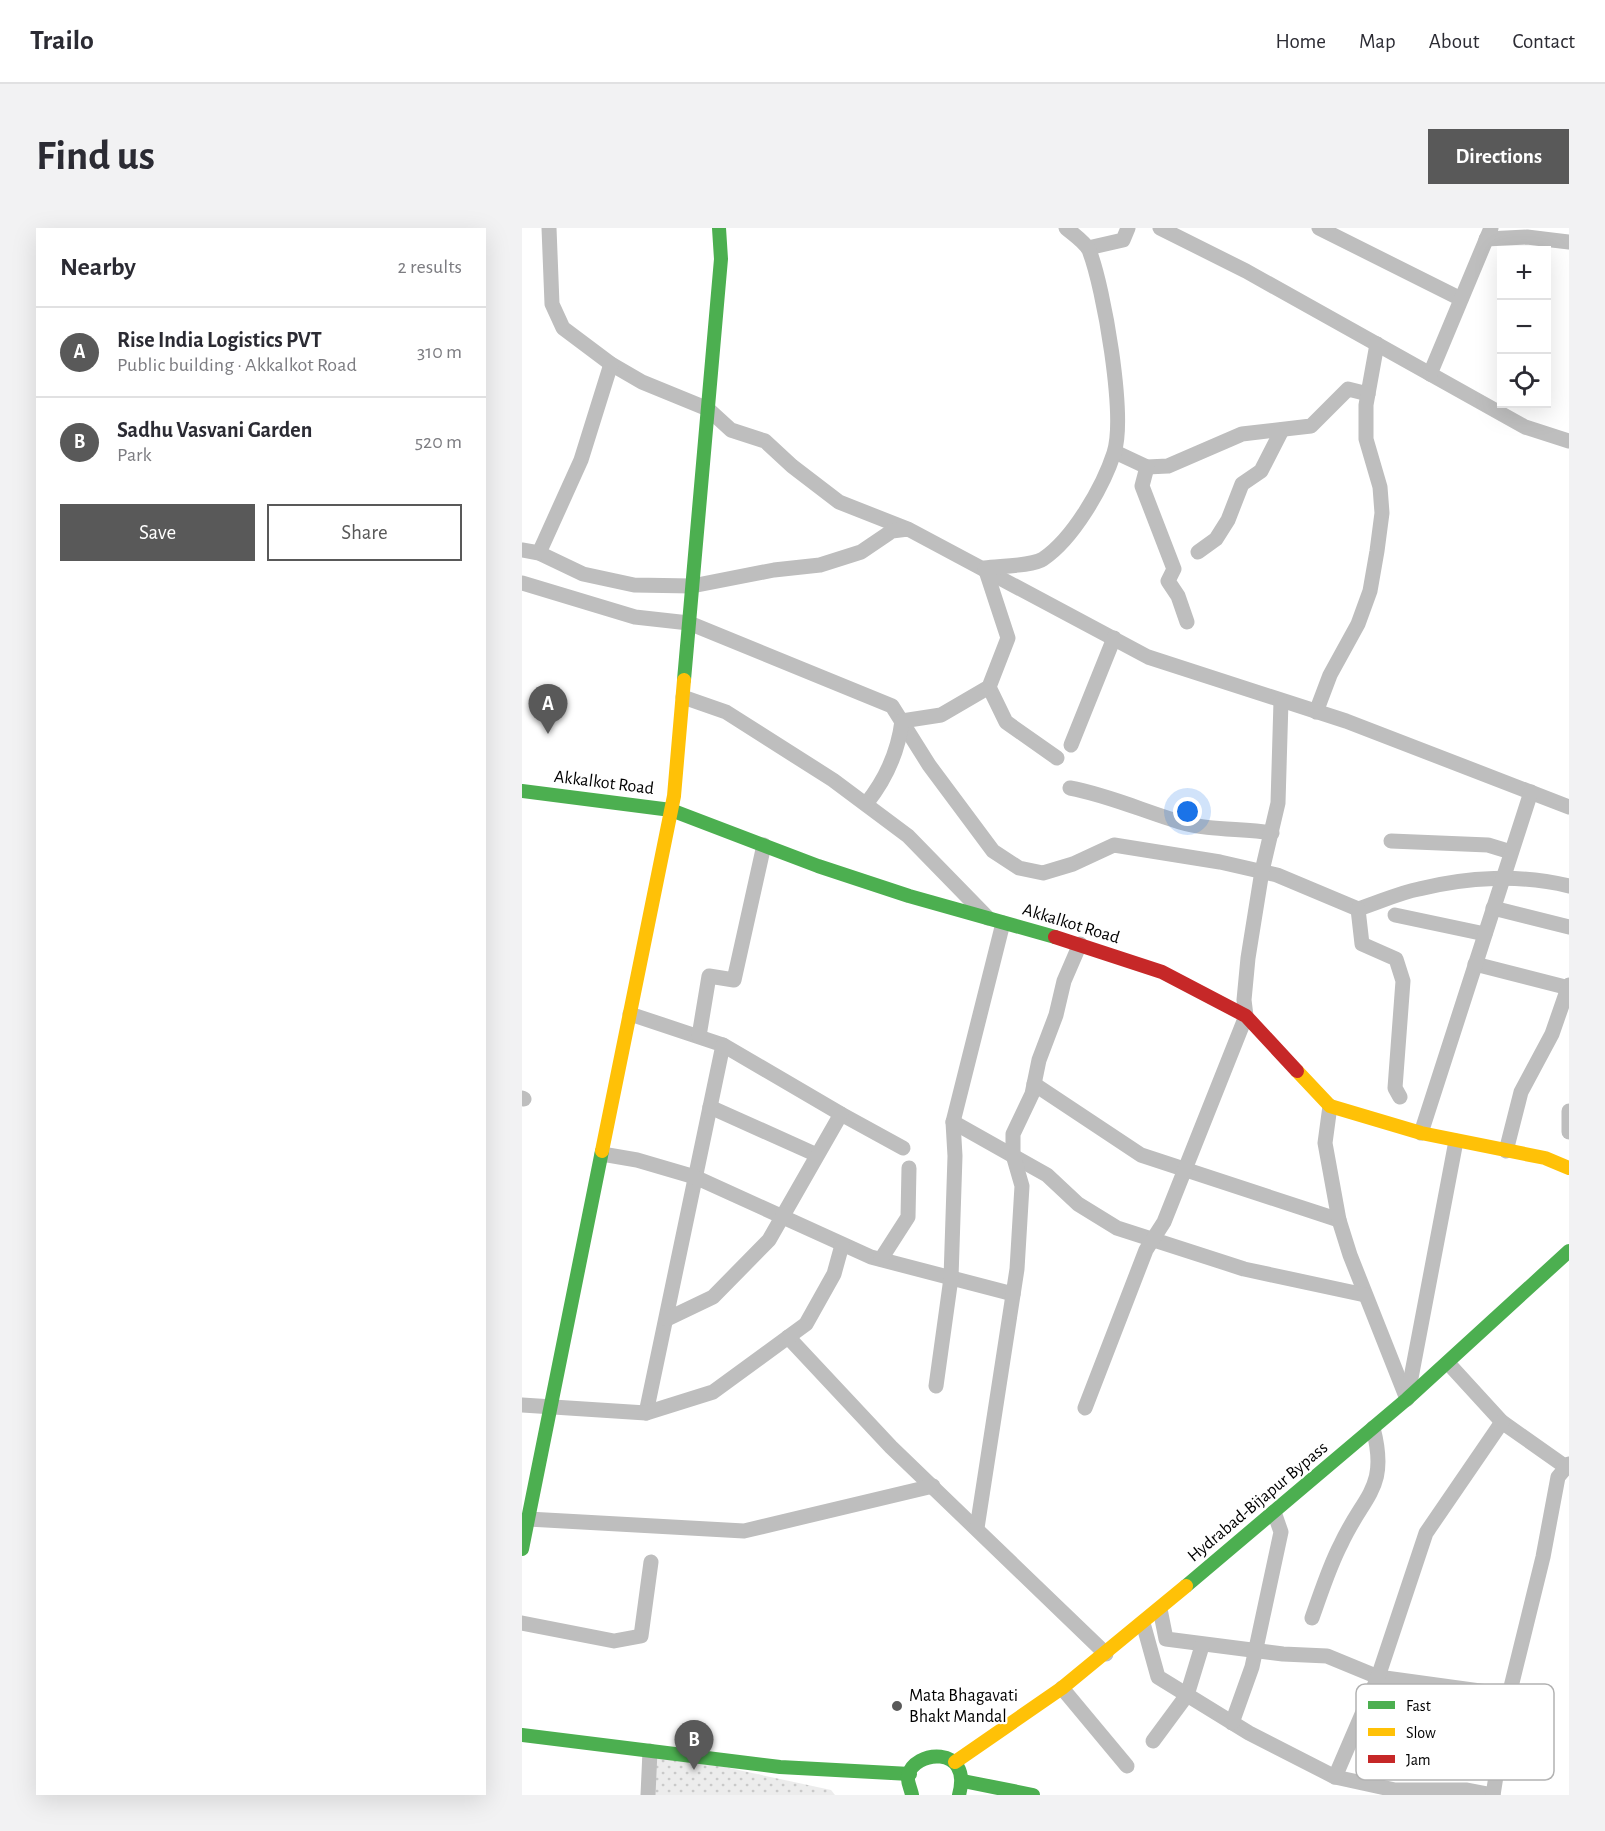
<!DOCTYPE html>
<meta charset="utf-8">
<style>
:root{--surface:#fff;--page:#f2f2f3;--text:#2b2b33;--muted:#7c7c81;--line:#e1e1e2;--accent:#595959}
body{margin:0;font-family:"Alegreya Sans",sans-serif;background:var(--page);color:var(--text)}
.controls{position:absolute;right:18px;top:18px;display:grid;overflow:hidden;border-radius:0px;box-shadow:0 6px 24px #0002}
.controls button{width:54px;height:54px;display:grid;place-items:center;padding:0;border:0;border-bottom:2px solid var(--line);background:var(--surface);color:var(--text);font:30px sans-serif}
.you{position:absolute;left:666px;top:584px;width:21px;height:21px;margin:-15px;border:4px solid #fff;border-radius:50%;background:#1a73e8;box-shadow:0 0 0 9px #1a73e833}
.badge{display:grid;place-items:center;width:39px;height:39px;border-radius:50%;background:var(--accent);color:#fff;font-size:20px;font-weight:700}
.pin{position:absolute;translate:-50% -50px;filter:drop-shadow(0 2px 3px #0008)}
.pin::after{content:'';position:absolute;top:32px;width:21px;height:18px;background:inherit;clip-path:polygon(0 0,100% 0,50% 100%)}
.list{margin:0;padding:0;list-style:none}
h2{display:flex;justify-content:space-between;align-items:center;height:78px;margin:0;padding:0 24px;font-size:26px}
h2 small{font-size:20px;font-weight:400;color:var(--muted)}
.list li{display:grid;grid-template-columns:39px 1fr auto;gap:18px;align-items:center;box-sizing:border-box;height:90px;padding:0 24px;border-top:2px solid var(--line)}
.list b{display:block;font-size:22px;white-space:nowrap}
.list p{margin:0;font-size:20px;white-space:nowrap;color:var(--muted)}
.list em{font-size:20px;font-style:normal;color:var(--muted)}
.actions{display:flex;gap:12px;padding:18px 24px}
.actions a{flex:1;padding:14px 0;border:2px solid var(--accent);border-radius:0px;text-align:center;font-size:21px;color:var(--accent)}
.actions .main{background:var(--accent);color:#fff}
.icon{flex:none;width:33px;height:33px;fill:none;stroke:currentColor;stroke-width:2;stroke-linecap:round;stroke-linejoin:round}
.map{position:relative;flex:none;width:1047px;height:1567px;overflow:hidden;border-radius:0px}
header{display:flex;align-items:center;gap:36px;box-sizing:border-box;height:84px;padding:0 30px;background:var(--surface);border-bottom:2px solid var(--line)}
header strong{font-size:28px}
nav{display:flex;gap:33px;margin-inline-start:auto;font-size:21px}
.intro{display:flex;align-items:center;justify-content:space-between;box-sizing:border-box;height:144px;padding:0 36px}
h1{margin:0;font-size:42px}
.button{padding:15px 27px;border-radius:0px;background:var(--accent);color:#fff;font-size:21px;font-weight:700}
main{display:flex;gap:36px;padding:0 36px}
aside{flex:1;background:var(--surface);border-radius:0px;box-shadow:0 6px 24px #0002}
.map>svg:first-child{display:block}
.grass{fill:url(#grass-dots)}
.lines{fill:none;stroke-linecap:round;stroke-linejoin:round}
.street{stroke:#bebebe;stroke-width:15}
.fast{stroke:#4caf50;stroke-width:14}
.slow{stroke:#ffc107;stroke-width:14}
.jam{stroke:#c62828;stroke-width:14}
.poi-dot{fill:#595959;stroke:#fff;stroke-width:2}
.labels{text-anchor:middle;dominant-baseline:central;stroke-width:4.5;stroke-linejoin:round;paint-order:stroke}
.street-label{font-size:18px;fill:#000;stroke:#fff}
.poi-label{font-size:18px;fill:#000;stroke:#fff;text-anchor:start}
.key{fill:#fff;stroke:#b2b2b2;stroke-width:1.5}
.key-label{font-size:16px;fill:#000}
</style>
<header>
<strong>Trailo</strong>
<nav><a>Home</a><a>Map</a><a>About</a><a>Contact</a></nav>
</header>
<div class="intro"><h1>Find us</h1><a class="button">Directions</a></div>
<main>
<aside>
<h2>Nearby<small>2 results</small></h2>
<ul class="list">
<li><span class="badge">A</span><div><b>Rise India Logistics PVT</b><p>Public building · Akkalkot Road</p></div><em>310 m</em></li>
<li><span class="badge">B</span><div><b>Sadhu Vasvani Garden</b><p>Park</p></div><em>520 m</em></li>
</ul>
<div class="actions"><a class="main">Save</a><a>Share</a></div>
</aside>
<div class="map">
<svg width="1047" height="1567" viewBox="0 0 1047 1567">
<defs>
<pattern id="grass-dots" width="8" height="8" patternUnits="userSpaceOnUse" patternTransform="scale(1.5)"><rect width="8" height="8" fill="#ececec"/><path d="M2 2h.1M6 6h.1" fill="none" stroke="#c9c9c9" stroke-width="1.8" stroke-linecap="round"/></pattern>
</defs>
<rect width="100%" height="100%" fill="#fff"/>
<polygon class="grass" points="128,1523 309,1562 313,1567 122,1567"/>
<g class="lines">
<g class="street">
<polyline points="27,0 30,76 41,100 89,136 120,154 186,181 209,202 243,213 270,238 317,274 383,300"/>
<polyline points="638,0 724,43 1003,199 1047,213"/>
<polyline points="797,0 939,71"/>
<polyline points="964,11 1005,9 1047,14"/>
<polyline points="566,20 601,12 606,0"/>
<polyline points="908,146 969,0"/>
<polyline points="593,224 625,239 646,238 720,206 789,198 826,161 846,166"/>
<polyline points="625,239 620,258 652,341 646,353 656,368 665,394"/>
<polyline points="0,322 17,325 61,346 112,357 170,358 252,342 298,337 339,324 370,303 386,301 626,429 824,493 1047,579"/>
<polyline points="676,324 694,311 706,292 720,256 739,243 760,202"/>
<polyline points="17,325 59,232 89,136"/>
<path d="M 0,355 L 113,389 L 167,395 L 370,478 L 407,537 L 471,623 L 497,640 L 521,645 L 551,636 L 592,617 L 698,634 L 755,647 L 836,681 C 856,675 876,665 897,661 C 945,649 999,646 1047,658"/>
<polyline points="467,459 484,494 535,530"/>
<polyline points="161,469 204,484 311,552 386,608 466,690"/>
<polyline points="794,484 808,447 836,396 848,363 855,323 860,285 858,259 844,211 844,177 855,116"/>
<polyline points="549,517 592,410"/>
<path d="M 548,560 C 586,567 621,583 658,594 C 688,603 720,600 750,605"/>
<path d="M 344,576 C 364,551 376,525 380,493 L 419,487 L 467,459 L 486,410 L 463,340 C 477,338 511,338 521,331 C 551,311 581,259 592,225 C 604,188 582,60 567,22 C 563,14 551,6 544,0"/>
<polyline points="869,613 966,617 989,624"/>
<polyline points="971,680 1047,699"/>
<polyline points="836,681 840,716 874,731 881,753 873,860 878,869"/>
<polyline points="873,687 963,706"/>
<polyline points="953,736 1047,760"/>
<polyline points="108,786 201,817 124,1185"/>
<polyline points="177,808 187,748 212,752 242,617"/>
<polyline points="512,856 619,927 817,992"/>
<polyline points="0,870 2,871"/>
<polyline points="808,878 803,915 817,992 828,1027 885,1171"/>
<polyline points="188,879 295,927"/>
<polyline points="1047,883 1047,904"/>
<polyline points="319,886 381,920"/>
<polyline points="431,894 525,947 556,976 595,1000 722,1041 843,1067"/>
<polyline points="899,905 1009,564"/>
<polyline points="984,923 999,864 1030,806 1047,757"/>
<polyline points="80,926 115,932 173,949 349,1029 491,1066"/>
<polyline points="359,1031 386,989 387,940"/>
<polyline points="145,1091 191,1069 247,1012 319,886 201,817"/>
<polyline points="266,1109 369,1219 584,1426"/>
<polyline points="926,1135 980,1194 1044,1239"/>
<polyline points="414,1158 429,1050 433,928 431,894 481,695"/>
<polyline points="885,1171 934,913"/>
<polyline points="0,1177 124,1185 191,1164 284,1096 312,1046 320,1017"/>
<polyline points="563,1180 624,1022 642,994 724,788 722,772 726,730 740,643 756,575 759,473"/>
<polyline points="6,1291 222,1303 411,1258"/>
<polyline points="455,1300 495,1041 500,958 491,927 491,906 510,866 517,832 534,787 542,753 558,716"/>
<polyline points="638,1381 644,1411 761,1426 805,1428 856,1449 987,1467"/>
<path d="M 790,1390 C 799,1365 807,1339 819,1316 C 842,1266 867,1261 851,1200"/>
<polyline points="0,1395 92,1413 119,1408 129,1334"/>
<polyline points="621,1395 636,1449 727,1505 813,1549 873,1562 945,1562 971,1567"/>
<polyline points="540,1460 605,1538"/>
<polyline points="710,1495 730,1439 759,1304 752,1284"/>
<polyline points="631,1513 665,1467 680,1418"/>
<polyline points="813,1549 856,1449 904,1305 980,1194"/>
<polyline points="126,1567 128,1523"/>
<polyline points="971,1567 987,1467 1021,1329 1036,1249 1047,1236"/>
</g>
<g class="fast">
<polyline points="162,452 199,31 197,0"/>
<polyline points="0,563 149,582 296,638 387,668 533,709"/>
<polyline points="0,1321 80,923"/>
<polyline points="664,1358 885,1171 1047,1023"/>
<polyline points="0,1507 258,1539 388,1546"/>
<polyline points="441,1553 511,1567"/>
<path d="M 390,1567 C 389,1561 385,1554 386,1548 C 391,1522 451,1516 437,1567"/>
</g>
<g class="slow">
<polyline points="775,843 808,878 899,905 1023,930 1047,940"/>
<polyline points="80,923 152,568 162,452"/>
<polyline points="433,1534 540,1460 664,1358"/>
</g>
<polyline class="jam" points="533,709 640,744 724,788 775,843"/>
</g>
<circle class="poi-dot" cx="375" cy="1478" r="6"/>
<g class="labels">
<g class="street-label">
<text transform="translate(82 555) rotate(7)">Akkalkot Road</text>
<text transform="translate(549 696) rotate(17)">Akkalkot Road</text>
<text transform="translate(736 1274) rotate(-40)">Hydrabad-Bijapur Bypass</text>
</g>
<g class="poi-label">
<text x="387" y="1468">Mata Bhagavati<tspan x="387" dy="21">Bhakt Mandal</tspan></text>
</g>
</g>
<rect x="834" y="1456" width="198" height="96" rx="9" class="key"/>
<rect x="846" y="1473" width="27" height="8" fill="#4caf50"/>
<rect x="846" y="1500" width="27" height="8" fill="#ffc107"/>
<rect x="846" y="1527" width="27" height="8" fill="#c62828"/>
<g class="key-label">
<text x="884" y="1483">Fast</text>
<text x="884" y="1510">Slow</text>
<text x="884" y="1537">Jam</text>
</g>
</svg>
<div class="controls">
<button>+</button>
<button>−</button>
<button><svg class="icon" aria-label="locate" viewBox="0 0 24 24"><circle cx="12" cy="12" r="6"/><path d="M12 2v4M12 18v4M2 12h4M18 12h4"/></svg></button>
</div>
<div class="you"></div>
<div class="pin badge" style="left:26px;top:506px">A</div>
<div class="pin badge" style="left:172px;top:1542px">B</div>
</div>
</main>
